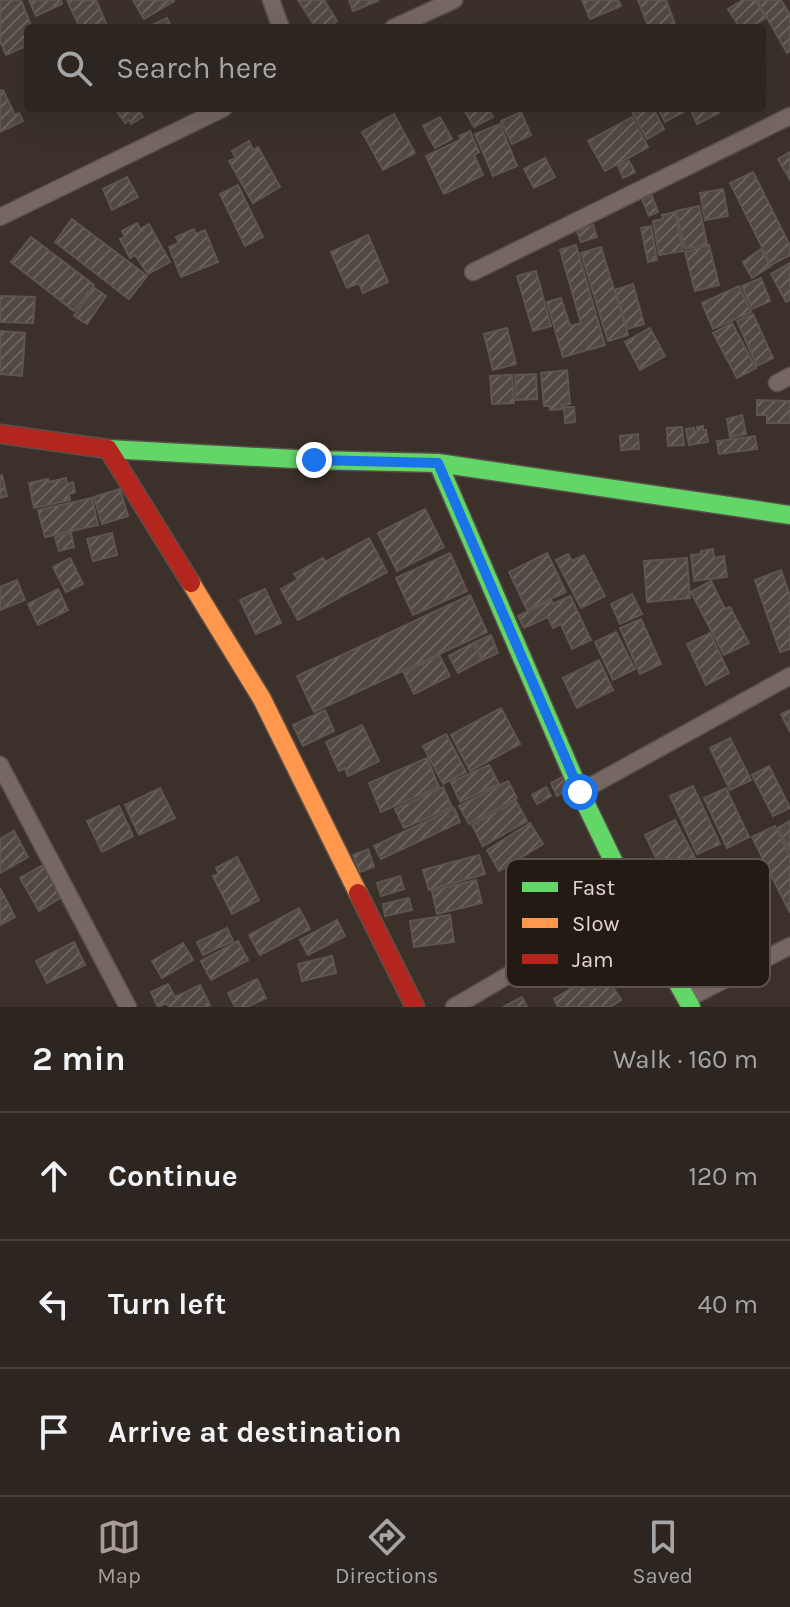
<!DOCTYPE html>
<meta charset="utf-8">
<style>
:root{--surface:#2c2520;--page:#38312d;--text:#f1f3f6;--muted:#a6a5a5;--line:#48423e;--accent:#a89c95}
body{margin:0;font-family:Karla,sans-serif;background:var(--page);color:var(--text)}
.stop{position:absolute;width:24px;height:24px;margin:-18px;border:6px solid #1a73e8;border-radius:50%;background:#fff}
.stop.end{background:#1a73e8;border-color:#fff;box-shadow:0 2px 8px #0008}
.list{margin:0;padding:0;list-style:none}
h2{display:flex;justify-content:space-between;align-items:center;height:104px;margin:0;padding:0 32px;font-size:34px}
h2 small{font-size:26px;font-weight:400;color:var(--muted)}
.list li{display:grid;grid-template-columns:52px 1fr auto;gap:24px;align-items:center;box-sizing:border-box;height:128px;padding:0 32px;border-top:2px solid var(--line)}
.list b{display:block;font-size:30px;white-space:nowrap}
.list em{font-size:26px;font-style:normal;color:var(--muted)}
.icon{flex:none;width:44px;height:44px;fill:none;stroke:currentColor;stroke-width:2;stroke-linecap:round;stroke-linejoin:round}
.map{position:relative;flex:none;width:790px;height:1007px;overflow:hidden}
.search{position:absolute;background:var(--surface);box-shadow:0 8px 32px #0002;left:24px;right:24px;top:24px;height:88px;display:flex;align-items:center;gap:20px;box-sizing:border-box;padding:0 28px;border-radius:8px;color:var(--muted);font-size:30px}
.sheet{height:488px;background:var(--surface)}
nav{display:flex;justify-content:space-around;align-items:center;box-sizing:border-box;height:112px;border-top:2px solid var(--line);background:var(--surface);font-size:22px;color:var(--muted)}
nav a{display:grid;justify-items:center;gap:4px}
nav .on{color:var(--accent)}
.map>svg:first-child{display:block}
.building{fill:url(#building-hatch);stroke:#5e554f;stroke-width:2}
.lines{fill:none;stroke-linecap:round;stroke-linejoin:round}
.street-casing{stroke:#585049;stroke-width:19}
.fast-casing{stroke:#585049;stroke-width:21}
.slow-casing{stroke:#585049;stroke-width:21}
.jam-casing{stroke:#585049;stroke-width:21}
.street{stroke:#776762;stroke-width:16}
.fast{stroke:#63d668;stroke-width:18}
.slow{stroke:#ff974d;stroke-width:18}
.jam{stroke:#b3261e;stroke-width:18}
.route{stroke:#1a73e8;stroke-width:10}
.key{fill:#231a14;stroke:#5d524c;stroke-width:2}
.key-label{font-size:22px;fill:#e3d6ce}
</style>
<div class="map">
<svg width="790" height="1007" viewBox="0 0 790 1007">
<defs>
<pattern id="building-hatch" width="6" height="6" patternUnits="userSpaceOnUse" patternTransform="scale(2)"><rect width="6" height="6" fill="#514841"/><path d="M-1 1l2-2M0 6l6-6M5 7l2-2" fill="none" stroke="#6a625b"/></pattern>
</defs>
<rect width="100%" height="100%" fill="#3b312a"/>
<g class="building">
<polygon points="0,0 21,0 32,28 28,28 28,45 6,55 0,41"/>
<polygon points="29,0 61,0 62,4 36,16"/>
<polygon points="67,0 96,0 108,28 80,28"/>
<polygon points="133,0 174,0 174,1 144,19"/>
<polygon points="298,0 324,0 337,21 327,28 316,28"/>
<polygon points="349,0 377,0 378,1 353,11"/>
<polygon points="582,0 618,0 621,6 590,19"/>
<polygon points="638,0 666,0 676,27 649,28"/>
<polygon points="743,0 755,0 766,18 749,28 740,28 728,9"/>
<polygon points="757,0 781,0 790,15 790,51 787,53"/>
<polygon points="167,18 172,28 151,28 150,26"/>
<polygon points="3,90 15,115 19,113 23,121 0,132 0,91"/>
<polygon points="115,108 138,108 143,117 131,124 129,120 125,123"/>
<polygon points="463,108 488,108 493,117 474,127"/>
<polygon points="639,108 653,108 664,129 647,139 632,112"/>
<polygon points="658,108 686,108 687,110 665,122"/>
<polygon points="690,108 716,108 719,113 697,124"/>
<polygon points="521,112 531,135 512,144 501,121"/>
<polygon points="394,114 415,153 383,170 362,132"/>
<polygon points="440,117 452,139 435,148 423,126"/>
<polygon points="632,117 648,147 605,171 588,141"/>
<polygon points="500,124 517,166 493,176 475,134"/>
<polygon points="470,131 479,152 474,155 483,175 444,194 426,156 460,140 459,136"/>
<polygon points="249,141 253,150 258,147 280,187 253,203 229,161 236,158 232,151"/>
<polygon points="790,152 790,180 778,159"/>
<polygon points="545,158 555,177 534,188 524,169"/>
<polygon points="629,161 635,172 623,178 618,166"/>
<polygon points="753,172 790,246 790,255 771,265 730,183"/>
<polygon points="127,177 138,197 112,210 103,189"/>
<polygon points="238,185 263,237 245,246 220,194"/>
<polygon points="723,189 728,216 705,220 700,193"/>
<polygon points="652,196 658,212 649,216 642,199"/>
<polygon points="699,206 707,244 685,249 676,211"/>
<polygon points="675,212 683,251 659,255 653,221 663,219 662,215"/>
<polygon points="72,219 147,276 129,299 55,242"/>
<polygon points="137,223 140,229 149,224 170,262 148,274 135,255 130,258 120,239 125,237 122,231"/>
<polygon points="593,225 597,237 581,242 577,231"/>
<polygon points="651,226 657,260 648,262 641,228"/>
<polygon points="194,229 196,234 205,230 218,262 181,277 169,247 179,243 176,237"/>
<polygon points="368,235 388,282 363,293 359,283 347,288 331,252"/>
<polygon points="31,237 94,285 74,311 11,262"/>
<polygon points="576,245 605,345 563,357 547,302 561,298 570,326 581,323 560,250"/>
<polygon points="709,245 719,285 695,291 685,252"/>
<polygon points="601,247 628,335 608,341 581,253"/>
<polygon points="761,249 771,266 752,278 743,262"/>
<polygon points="790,263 790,300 786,302 771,274"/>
<polygon points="536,271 551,326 533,331 517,276"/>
<polygon points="761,278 770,301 752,309 742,286"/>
<polygon points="633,284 644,324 627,329 615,290"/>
<polygon points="739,286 751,312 713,329 702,303"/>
<polygon points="93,287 106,296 87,324 74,316"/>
<polygon points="0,296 35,297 33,323 0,322"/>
<polygon points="753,314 773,358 757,366 737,321"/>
<polygon points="732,323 756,368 737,378 713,333"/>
<polygon points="507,328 516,364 493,370 484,334"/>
<polygon points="650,328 665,356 640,370 625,342"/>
<polygon points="0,331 25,333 22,376 0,374"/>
<polygon points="567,370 570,404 562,405 562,409 550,410 550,406 544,406 541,373"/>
<polygon points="536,374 537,399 516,400 515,375"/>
<polygon points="512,375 514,403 492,404 490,376"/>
<polygon points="757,400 790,401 790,423 767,423 767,415 757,415"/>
<polygon points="564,407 574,407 575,422 565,423"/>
<polygon points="742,415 746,434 730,437 727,419"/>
<polygon points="703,426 703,430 706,430 708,442 689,445 686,429 694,428 694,431 698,431 697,427"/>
<polygon points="682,427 684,445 668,446 667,428"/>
<polygon points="638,434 639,449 621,450 620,436"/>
<polygon points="755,436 757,449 719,454 717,441"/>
<polygon points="2,475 7,496 0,498 0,476"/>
<polygon points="66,478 67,484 73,482 75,492 69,494 70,500 34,508 29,483 48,479 49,482"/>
<polygon points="120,489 128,516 102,524 94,497"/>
<polygon points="92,498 98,525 45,537 38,510"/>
<polygon points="425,509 444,547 397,571 378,533"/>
<polygon points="71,533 74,547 59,551 55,537"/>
<polygon points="112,533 117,555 93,561 87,539"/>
<polygon points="369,538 387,572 298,620 281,589 298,579 294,574 323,558 325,562"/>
<polygon points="713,549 714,558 724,556 727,577 694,581 691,555 701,554 701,551"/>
<polygon points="450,553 467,591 413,615 396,578"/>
<polygon points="547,553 566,592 527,610 509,572"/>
<polygon points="568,554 572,561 584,555 605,596 581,608 556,560"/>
<polygon points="70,558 83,584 66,592 53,567"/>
<polygon points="687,558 690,598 647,602 644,561"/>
<polygon points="781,570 790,596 790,649 780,652 755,580"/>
<polygon points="17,580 25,600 0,610 0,587"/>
<polygon points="711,581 725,609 730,607 749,643 724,655 691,592"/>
<polygon points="58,589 68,610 38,625 28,604"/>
<polygon points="265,589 281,623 256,634 240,600"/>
<polygon points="632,594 642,614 620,624 611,604"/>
<polygon points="470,595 487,632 314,712 297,676"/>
<polygon points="570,596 591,640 572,649 561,624 553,628 548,617 524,628 518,616 551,600 553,604"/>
<polygon points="641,619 661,664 640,674 620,628"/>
<polygon points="616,632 635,669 613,680 595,642"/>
<polygon points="710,633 729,673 706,685 687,644"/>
<polygon points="491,635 498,653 483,660 475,642"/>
<polygon points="473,643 482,660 458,673 449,656"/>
<polygon points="439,655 450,676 414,694 404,673"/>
<polygon points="599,660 613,690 577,708 563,678"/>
<polygon points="501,708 520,744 470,771 451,735"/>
<polygon points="325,710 334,731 303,746 293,725"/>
<polygon points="790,710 790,732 781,714"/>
<polygon points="362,725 379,761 348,776 345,768 339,771 326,742"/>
<polygon points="446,734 466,772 443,784 423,746"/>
<polygon points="730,738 751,780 730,790 710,748"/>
<polygon points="427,758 439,787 381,812 369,783"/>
<polygon points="489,765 499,784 460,802 451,782"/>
<polygon points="769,766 790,808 773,816 752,775"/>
<polygon points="564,776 571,788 557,796 551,783"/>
<polygon points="508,781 517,798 469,824 459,806"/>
<polygon points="693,786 720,844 697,854 670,796"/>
<polygon points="443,787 452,807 404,828 395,809"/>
<polygon points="546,787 551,796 537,804 532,795"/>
<polygon points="160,788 175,818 139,835 125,805"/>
<polygon points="726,788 749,837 727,848 704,798"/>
<polygon points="516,801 527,821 483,846 472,825"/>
<polygon points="119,806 133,836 102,852 87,821"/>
<polygon points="454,808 460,822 381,859 374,846"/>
<polygon points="675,820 695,858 664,874 645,835"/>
<polygon points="790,821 790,851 778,828"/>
<polygon points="530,823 543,844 499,871 487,850"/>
<polygon points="775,826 790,856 790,913 752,837"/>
<polygon points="14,831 28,857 0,873 0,839"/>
<polygon points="368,849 374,867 360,872 353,855"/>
<polygon points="479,855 485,874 429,890 423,870"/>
<polygon points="237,857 259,900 232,914 213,876 219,874 216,868"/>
<polygon points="47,863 65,895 39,911 20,878"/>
<polygon points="400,876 404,889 381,896 377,883"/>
<polygon points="476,880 482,903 437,914 432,891"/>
<polygon points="0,888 15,917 0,925"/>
<polygon points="409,898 412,910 385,916 383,904"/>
<polygon points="299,908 310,929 260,955 249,935"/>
<polygon points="450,915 454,942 414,947 410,921"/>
<polygon points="337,920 345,936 308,955 300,940"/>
<polygon points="227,928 233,941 203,955 197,942"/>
<polygon points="238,941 248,960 211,980 201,961"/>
<polygon points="74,942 85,965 47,983 36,961"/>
<polygon points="183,943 193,960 162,978 152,961"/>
<polygon points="332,956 336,973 302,981 298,964"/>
<polygon points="602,970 621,1000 610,1007 558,1007 554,999"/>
<polygon points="257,979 266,998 247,1007 235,1007 228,993"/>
<polygon points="168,984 175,997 200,985 210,1005 206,1007 169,1007 167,1003 158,1007 151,992"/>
<polygon points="522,997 527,1007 503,1007"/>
</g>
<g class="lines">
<defs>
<g id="street">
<polyline points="271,0 281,28"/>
<polyline points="393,28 454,0"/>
<polyline points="0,217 224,108"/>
<polyline points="473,272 790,116"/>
<polyline points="777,383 790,376"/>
<polyline points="0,765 128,1007"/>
<polyline points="580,792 790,676"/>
<polyline points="687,999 790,946"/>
<polyline points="454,1007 633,902"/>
</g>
<g id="fast">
<polyline points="108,449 314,460 438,463 790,515"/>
<polyline points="438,463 580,792 633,902 691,1007"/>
</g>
<polyline id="slow" points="191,583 262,699 358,893"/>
<g id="jam">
<polyline points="0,434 108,449 191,583"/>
<polyline points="358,893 415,1007"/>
</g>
</defs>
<use href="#street" class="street-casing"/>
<use href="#fast" class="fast-casing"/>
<use href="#slow" class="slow-casing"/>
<use href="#jam" class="jam-casing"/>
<use href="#street" class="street"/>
<use href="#fast" class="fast"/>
<use href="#slow" class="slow"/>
<use href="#jam" class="jam"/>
</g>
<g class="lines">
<polyline class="route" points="314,460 438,463 580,792"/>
</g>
<rect x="506" y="859" width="264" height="128" rx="12" class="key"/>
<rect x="522" y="882" width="36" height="10" fill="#63d668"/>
<rect x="522" y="918" width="36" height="10" fill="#ff974d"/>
<rect x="522" y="954" width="36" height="10" fill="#b3261e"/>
<g class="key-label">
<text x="572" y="895">Fast</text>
<text x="572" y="931">Slow</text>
<text x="572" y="967">Jam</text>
</g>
</svg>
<div class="stop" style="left:580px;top:792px"></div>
<div class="stop end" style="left:314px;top:460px"></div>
<div class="search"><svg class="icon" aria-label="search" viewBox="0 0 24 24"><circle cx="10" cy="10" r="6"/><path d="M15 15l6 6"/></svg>Search here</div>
</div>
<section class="sheet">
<h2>2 min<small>Walk · 160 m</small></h2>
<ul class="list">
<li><svg class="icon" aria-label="ahead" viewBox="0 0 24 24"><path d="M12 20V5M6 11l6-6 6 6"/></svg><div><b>Continue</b></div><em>120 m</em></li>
<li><svg class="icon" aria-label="left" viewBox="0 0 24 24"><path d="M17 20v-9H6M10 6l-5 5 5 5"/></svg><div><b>Turn left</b></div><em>40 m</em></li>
<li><svg class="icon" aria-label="arrive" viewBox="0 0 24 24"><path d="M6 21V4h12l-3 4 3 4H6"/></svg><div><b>Arrive at destination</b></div></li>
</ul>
</section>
<nav>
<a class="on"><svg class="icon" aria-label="map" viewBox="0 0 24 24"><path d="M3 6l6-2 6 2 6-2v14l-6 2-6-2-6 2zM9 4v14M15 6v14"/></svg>Map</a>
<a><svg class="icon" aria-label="directions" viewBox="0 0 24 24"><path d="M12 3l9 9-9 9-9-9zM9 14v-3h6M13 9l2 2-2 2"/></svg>Directions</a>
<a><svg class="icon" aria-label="saved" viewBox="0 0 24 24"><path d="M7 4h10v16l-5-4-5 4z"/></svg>Saved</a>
</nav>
